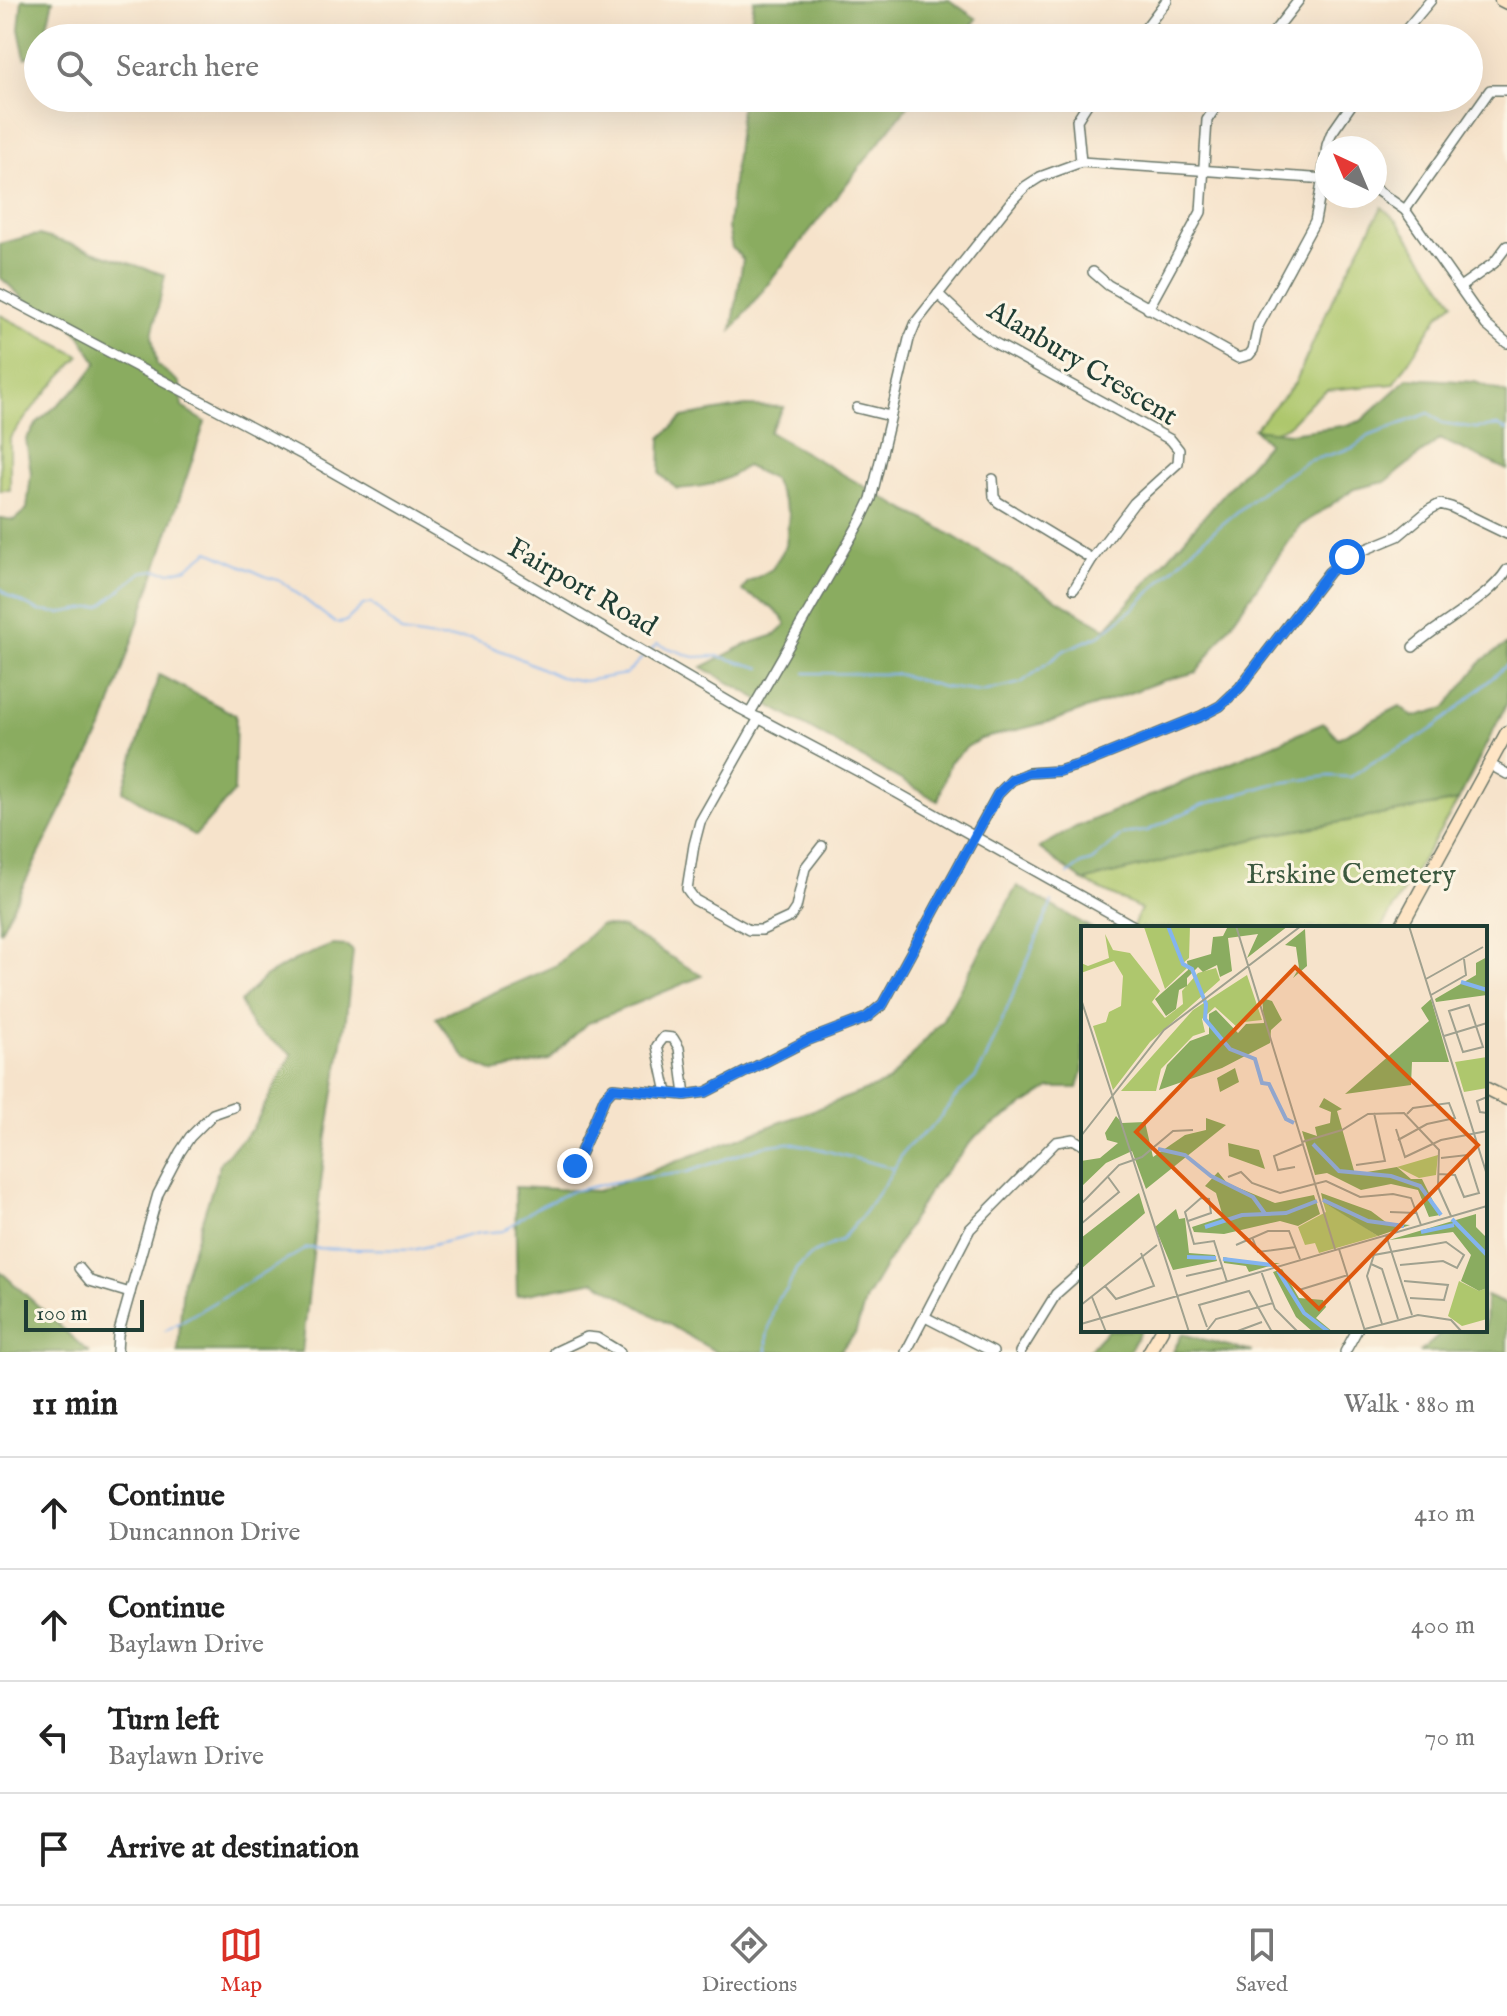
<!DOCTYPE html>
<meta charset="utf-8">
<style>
:root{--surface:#fff;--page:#f6f6f6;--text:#222;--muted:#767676;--line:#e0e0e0;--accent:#d93025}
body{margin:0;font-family:"IM FELL English",serif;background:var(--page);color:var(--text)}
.compass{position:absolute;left:1315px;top:136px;width:72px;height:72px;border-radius:50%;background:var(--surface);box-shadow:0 8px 32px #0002;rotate:316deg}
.scale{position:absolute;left:24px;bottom:20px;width:120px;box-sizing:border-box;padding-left:8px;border:4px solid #1f3d34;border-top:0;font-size:22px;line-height:28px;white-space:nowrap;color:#1f3d34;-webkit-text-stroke:6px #fcf5e5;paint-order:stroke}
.stop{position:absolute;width:24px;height:24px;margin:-18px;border:6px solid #1a73e8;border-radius:50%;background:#fff}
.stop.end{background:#1a73e8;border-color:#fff;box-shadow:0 2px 8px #0008}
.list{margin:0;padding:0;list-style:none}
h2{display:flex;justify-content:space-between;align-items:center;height:104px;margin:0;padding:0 32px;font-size:34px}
h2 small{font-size:26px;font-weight:400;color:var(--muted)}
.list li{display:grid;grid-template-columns:52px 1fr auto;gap:24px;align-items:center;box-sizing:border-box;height:112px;padding:0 32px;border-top:2px solid var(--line)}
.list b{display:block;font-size:30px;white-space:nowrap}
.list p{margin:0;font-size:26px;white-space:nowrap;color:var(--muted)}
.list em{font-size:26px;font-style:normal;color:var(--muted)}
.icon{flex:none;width:44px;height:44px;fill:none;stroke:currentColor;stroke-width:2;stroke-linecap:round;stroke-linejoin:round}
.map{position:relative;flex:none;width:1507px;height:1352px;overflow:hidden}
.search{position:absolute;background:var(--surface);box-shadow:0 8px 32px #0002;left:24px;right:24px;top:24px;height:88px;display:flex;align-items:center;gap:20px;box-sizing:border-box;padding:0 28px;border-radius:44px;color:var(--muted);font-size:30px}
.sheet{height:552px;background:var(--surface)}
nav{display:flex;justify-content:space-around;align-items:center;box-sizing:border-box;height:112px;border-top:2px solid var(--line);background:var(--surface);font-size:22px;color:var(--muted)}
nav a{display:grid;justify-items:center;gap:4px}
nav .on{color:var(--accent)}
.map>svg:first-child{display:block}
.green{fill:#aec76d;stroke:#668250;stroke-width:2}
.forest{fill:#8aac60;stroke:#54744a;stroke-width:2}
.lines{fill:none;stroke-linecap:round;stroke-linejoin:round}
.stream{stroke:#84b4ef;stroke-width:2}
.street-casing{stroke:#6a7769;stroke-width:12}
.secondary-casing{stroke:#6a7769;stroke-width:15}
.street{stroke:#fff;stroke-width:9}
.secondary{stroke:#fee5c5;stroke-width:12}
.route{stroke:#1a73e8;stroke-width:10}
.labels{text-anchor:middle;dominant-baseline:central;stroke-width:6;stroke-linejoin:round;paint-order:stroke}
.street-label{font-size:28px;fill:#1f3d34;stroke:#fcf5e5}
.park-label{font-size:28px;fill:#3c593f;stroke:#fcf5e5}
.inset-river{fill:none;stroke:#84b4ef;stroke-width:4}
.inset-road{fill:none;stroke:#a0a18f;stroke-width:2}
.view{fill:#de580e;fill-opacity:0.15;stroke:#de580e;stroke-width:4}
.inset-edge{fill:none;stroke:#1f3d34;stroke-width:4}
</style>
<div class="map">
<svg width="1507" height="1352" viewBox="0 0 1507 1352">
<rect width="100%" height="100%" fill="#fcf5e5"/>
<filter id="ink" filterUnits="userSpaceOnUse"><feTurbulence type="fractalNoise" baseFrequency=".0125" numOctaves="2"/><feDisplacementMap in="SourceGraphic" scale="16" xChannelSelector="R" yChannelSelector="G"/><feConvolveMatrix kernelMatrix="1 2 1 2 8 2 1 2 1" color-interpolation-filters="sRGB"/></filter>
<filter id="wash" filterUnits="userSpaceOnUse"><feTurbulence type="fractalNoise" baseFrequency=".006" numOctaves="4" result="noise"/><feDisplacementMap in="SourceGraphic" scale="32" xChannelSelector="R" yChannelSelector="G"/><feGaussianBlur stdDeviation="1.8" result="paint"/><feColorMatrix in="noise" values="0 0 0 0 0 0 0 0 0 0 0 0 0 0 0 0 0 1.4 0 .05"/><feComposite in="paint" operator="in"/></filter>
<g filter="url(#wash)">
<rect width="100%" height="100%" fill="#f6e3cb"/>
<g class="green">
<polygon points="1382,207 1397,221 1454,302 1439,315 1394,384 1327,390 1312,401 1288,426 1273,432 1254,429 1295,383 1333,298"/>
<polygon points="0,315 80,356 40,399 10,438 10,490 0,490"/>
<polygon points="1458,801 1381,928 1132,928 1141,909 1083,881 1275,834"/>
</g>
<g class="forest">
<polygon points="22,0 53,0 44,38 38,38 38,53 25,58 19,29"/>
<polygon points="754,0 949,0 977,19 962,38 749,38"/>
<polygon points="742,98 914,98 732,330 743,259 732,248 728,228"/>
<polygon points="39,235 71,244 165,275 152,336 157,365 180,383 182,407 205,422 104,725 0,932 0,518 14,520 27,509 31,473 26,439 38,422 81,384 97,363 80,336 68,323 36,310 0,277 0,244 25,237"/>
<path d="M 1408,378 L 1475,382 L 1507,394 L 1507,470 L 1440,439 L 1385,482 L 1354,489 L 1300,526 L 1197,672 L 1162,681 L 1053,721 L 981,739 L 968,746 L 950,762 L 938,801 L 702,667 L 747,644 L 775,635 L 786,625 C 781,609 756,599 742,591 L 747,583 L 772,569 L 786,546 L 789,513 L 773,479 L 746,466 C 722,484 706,487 677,489 L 660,474 L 661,438 L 683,417 L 745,406 L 784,407 L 769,432 L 909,512 L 928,521 L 1106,629 L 1268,443 L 1254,429 L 1290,433 L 1342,426 L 1361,421 Z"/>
<polygon points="1507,644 1507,703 1458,801 1275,834 1083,881 1039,848 1076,827 1324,723 1338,738 1400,706 1413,717 1445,708 1483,660"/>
<polygon points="159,675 236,715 234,792 195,836 123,791"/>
<polygon points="1017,886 1091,928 1083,928 1083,1070 1078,1088 1050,1088 976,1136 929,1191 866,1299 855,1334 839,1352 716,1352 595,1281 517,1296 515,1187 598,1191 888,1082 942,1021"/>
<polygon points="600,925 623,928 702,976 586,1024 549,1060 494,1072 467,1060 436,1018 557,965"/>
<polygon points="332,945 347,946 353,951 346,1018 325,1148 302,1352 178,1352 183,1280 221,1161 252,1129 292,1054 253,1028 240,1002 266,976 295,960"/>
<polygon points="0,1271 86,1350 90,1352 0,1352"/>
<polygon points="1486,1296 1507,1305 1507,1352 1420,1352 1446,1330 1485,1330"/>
<polygon points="1108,1330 1141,1330 1129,1352 1087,1352"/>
<polygon points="1182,1334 1252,1352 1173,1352"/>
</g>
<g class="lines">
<g class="stream">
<polyline points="0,588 7,595 39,611 60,613 101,606 142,572 155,570 170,572 187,568 209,551 267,577 281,581 335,623 345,622 363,605 371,603 402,633 434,638 471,639 512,655 560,677 584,681 626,674 642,658"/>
<polyline points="652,649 657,644 694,657 718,656 761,668"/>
<polyline points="805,673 897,674 943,687 981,692 1021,683 1065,650 1100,635 1135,607 1197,545 1266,488 1308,461 1353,448 1369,436 1429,413 1442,423 1476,428 1499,426 1507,430"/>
<path d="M 1068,874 L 1082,864 L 1092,861 L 1123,834 L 1147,831 L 1201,805 L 1273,784 L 1329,776 L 1351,777 C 1373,759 1401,749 1426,733 C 1453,715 1482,686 1507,665"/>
<polyline points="165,1331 307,1248 413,1250 479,1233 503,1231 534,1209 572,1191 614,1182 687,1172 763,1146 787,1143 808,1146 892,1168"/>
<polyline points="767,1352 767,1337 773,1311 778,1298 787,1290 796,1269 813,1253 840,1241 861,1217 888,1179 905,1149 935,1124 957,1095 975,1078 985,1061 1052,902"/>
</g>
</g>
</g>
<g filter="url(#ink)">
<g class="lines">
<defs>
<g id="street">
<polyline points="1138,38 1167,0"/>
<polyline points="1269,38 1299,0"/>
<polyline points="1399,38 1431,0"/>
<polyline points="1081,162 1077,120 1091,98"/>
<polyline points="1375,189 1405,210 1486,325 1507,343"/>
<polyline points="1405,210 1490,90 1507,90"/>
<polyline points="1093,272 1108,285 1238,358 1249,355 1253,350 1258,326 1315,221 1321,189 1327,145 1331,134 1356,98"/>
<polyline points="1460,287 1494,263 1507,246"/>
<polyline points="0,294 303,455 516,577 741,709 867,776 1137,928"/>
<polyline points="938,294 973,327 993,342 1171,440 1179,450 1178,463 1134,503 1092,559 1074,589"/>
<polyline points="1148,309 1201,212 1207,120 1222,98"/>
<polyline points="857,408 890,416"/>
<polyline points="993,479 994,497 998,502 1092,559"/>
<path d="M 1413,647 C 1439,623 1489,599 1507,570"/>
<polyline points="750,713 861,520 871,499 909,339 916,322 1014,198 1026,186 1040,177 1081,162 1327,179"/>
<polyline points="759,718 700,822 694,845 687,889 695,900 749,930 762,930 790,917 796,908 805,868 822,846"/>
<polyline points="1489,764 1507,774"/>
<polyline points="667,1093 657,1046 664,1037 673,1038 679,1048 685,1095"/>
<polyline points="575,1166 605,1097 613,1088 685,1095 706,1092 806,1041 866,1018 883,1004 998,794 1012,780 1028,773 1059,771 1085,763 1201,716 1220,706 1240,687 1329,572 1347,557 1398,536 1429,510 1440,504 1451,507 1507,534"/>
<polyline points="79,1268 90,1281 130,1293"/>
<polyline points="925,1317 993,1352"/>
<polyline points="117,1352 118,1335 158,1194 180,1152 190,1137 213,1114 233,1107"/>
<polyline points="555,1352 587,1337 597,1338 620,1352"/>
<polyline points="906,1352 970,1229 1056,1142 1073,1139 1083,1145"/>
<polyline points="1020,1352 1056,1294 1083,1270"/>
<polyline points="1345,1352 1357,1330"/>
</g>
<g id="secondary">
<polyline points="1501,0 1507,3"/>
<polyline points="1400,928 1507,732"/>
<polyline points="1485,1088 1507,1099"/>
<polyline points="1149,1352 1162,1330"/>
</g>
</defs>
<use href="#street" class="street-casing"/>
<use href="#secondary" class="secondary-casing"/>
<use href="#street" class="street"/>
<use href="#secondary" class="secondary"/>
</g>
</g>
<g class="lines" filter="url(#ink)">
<polyline class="route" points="575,1166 605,1097 613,1088 685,1095 706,1092 806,1041 866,1018 883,1004 998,794 1012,780 1028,773 1059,771 1085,763 1201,716 1220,706 1240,687 1329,572 1347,557"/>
</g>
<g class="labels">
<g class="street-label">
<text transform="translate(1082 364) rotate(31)">Alanbury Crescent</text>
<text transform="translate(582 588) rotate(30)">Fairport Road</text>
</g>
<g class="park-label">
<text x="1351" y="875">Erskine Cemetery</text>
</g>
</g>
<g transform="translate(1081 926)">
<rect width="406" height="406" fill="#f6e3cb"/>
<path d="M 109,0 L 108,32 L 101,38 L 106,42 L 84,63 L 63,1 ZM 24,8 L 32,24 L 49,27 L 79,65 L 71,76 L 84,92 L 102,78 L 101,65 L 117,47 L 135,42 L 139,54 L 69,116 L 32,164 L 12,100 L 25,96 L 28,86 L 40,80 L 42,50 L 33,35 L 0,47 L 0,37 L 7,40 L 28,32 ZM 166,49 L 181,94 L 163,96 L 157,102 L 134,81 L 121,93 L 124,106 L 112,110 L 80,143 L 75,165 L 40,165 L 112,84 ZM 406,131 L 406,162 L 383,166 L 374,136 ZM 357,229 L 355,249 L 338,252 L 316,241 ZM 242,276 L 271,293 L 297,310 L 238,327 L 234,317 L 224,319 L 217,301 L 245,286 ZM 378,355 L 398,365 L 406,362 L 406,393 L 381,400 L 367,390 Z" fill="#aec76d"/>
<path d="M 147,0 L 207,0 L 166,32 L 177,8 L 147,12 L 151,45 L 139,51 L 136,39 L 122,46 L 117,41 L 106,52 L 106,60 L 98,64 L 95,83 L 85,90 L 74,73 L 107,44 L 106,35 L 130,28 L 132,11 L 142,10 ZM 224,3 L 226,40 L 212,52 L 218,42 L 215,21 L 204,19 ZM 406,31 L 406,69 L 355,76 L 354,73 L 395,49 L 395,37 ZM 181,72 L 191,75 L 201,94 L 190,104 L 189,117 L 141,142 L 78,164 L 86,139 L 109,115 L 128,108 L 128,88 L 135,84 L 157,107 L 165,98 L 183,97 ZM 350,73 L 368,136 L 331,136 L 330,159 L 264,168 L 348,95 L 340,82 ZM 154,142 L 158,156 L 139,166 L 136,152 ZM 243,172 L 261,183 L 256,185 L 274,248 L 316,241 L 330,253 L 341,253 L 359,289 L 348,291 L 337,264 L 310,258 L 280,264 L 246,247 L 234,249 L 221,205 L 236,210 L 234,201 L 249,197 L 250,186 L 238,181 ZM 35,190 L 41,197 L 64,196 L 72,231 L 104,209 L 125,204 L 125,192 L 145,199 L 65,263 L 51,225 L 25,237 L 0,261 L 0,235 L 19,232 L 37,217 L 26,214 L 24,207 ZM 147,217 L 178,224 L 184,243 L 148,230 ZM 137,246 L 146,257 L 194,277 L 233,269 L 239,288 L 217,300 L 199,295 L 143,308 L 113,306 L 111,301 L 142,291 L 135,267 L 124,260 ZM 58,267 L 64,287 L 0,343 L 0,312 ZM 240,267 L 290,285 L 306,297 L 329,299 L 297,310 L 242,276 ZM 95,283 L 98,293 L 104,292 L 108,327 L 134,329 L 136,335 L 92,344 L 74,301 ZM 395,288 L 395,301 L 406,312 L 406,362 L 398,365 L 380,355 L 390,329 L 372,306 L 308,314 ZM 142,331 L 172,337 L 199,337 L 168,346 L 165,340 L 143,337 ZM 201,343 L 218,372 L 242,374 L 245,381 L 235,392 L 252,406 L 232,406 L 215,391 L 192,346 Z" fill="#8aac60"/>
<path class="inset-river" d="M 87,0 L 102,38 L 111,43 L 125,78 L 124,93 L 149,123 L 174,133 L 181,157 L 188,158 L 205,193 L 213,197M 380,56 L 406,64M 232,218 L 258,245 L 310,250 L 339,260 L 360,289M 77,223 L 104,229 L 130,250 L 172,271 L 185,289M 242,274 L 287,295 L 323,300M 371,293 L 406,329M 124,301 L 161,289 L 205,287 L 236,275M 340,306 L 373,299M 106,331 L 135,332M 142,333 L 191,339M 197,345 L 223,387 L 248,406"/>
<path class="inset-road" d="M 155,0 L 254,323M 328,0 L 406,249M 345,53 L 402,21M 350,69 L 385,49 L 383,33M 0,73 L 108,406M 388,79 L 402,121 L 382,126 L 368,85 ZM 363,110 L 406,97M 406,171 L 396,175 L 399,186 L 406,187M 315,203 L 324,231 L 360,214 L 406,205M 0,210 L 83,104 L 220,0M 317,214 L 346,198 L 374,192 L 368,177 L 332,182 L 326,188M 221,216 L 261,204 L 287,188 L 323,187 L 358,224 L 357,261 L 370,290M 275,239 L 304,235 L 293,187M 214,241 L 197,244 L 193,230 L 222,218M 358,248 L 374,249 L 383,271 L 398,267 L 386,229 L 360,232M 147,251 L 160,246 L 171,257 L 199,267 L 245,255 L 279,271 L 312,268 L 330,272 L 340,299M 0,278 L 38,239 L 61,231 L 92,205 L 112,204M 309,286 L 335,287M 107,295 L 130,287 L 128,273 L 120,272 L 104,286 L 113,318 L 133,315 L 146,356M 0,298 L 38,266 L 27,251M 305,309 L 331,389M 171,311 L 177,326 L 215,321M 155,319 L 187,305 L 208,305 L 219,333M 258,323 L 284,405M 290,338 L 301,343 L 317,393M 180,345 L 194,383 L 217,406M 105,350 L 141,342M 323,355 L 367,359 L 363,374 L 329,372M 24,360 L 35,373 L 73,360 L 60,327M 218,364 L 267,349M 11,371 L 25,406M 0,379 L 76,319M 0,398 L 406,280M 301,398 L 286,350 L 293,329 L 365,316 L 383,329 L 376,342 L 362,335 L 319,339M 126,401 L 118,379 L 168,365 L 191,406M 284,403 L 337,389 L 370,394 L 381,406M 125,406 L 135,393 L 192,377M 154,406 L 181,396"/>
<path class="view" d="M 214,41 L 397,219 L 238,383 L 55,206 Z"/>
<rect width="406" height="406" class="inset-edge"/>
</g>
</svg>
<svg class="compass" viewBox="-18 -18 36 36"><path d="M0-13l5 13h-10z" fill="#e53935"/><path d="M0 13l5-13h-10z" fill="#767676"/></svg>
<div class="scale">100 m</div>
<div class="stop" style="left:1347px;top:557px"></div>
<div class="stop end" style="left:575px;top:1166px"></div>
<div class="search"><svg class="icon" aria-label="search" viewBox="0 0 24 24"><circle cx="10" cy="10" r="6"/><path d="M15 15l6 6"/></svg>Search here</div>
</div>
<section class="sheet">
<h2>11 min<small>Walk · 880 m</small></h2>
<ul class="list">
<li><svg class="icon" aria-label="ahead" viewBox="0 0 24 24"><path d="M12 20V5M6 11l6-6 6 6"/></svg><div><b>Continue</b><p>Duncannon Drive</p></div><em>410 m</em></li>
<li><svg class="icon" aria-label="ahead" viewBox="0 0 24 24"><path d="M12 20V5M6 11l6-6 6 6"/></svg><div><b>Continue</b><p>Baylawn Drive</p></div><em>400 m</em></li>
<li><svg class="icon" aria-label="left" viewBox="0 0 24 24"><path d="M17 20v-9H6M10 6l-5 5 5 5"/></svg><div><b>Turn left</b><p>Baylawn Drive</p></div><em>70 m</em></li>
<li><svg class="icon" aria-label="arrive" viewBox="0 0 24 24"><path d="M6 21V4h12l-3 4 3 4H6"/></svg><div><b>Arrive at destination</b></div></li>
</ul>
</section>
<nav>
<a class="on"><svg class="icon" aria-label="map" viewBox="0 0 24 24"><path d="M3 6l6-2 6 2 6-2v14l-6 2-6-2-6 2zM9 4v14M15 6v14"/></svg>Map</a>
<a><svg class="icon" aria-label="directions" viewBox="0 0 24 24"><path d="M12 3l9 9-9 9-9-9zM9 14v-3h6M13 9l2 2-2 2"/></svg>Directions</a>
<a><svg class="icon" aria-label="saved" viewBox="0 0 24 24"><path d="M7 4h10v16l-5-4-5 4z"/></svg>Saved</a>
</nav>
